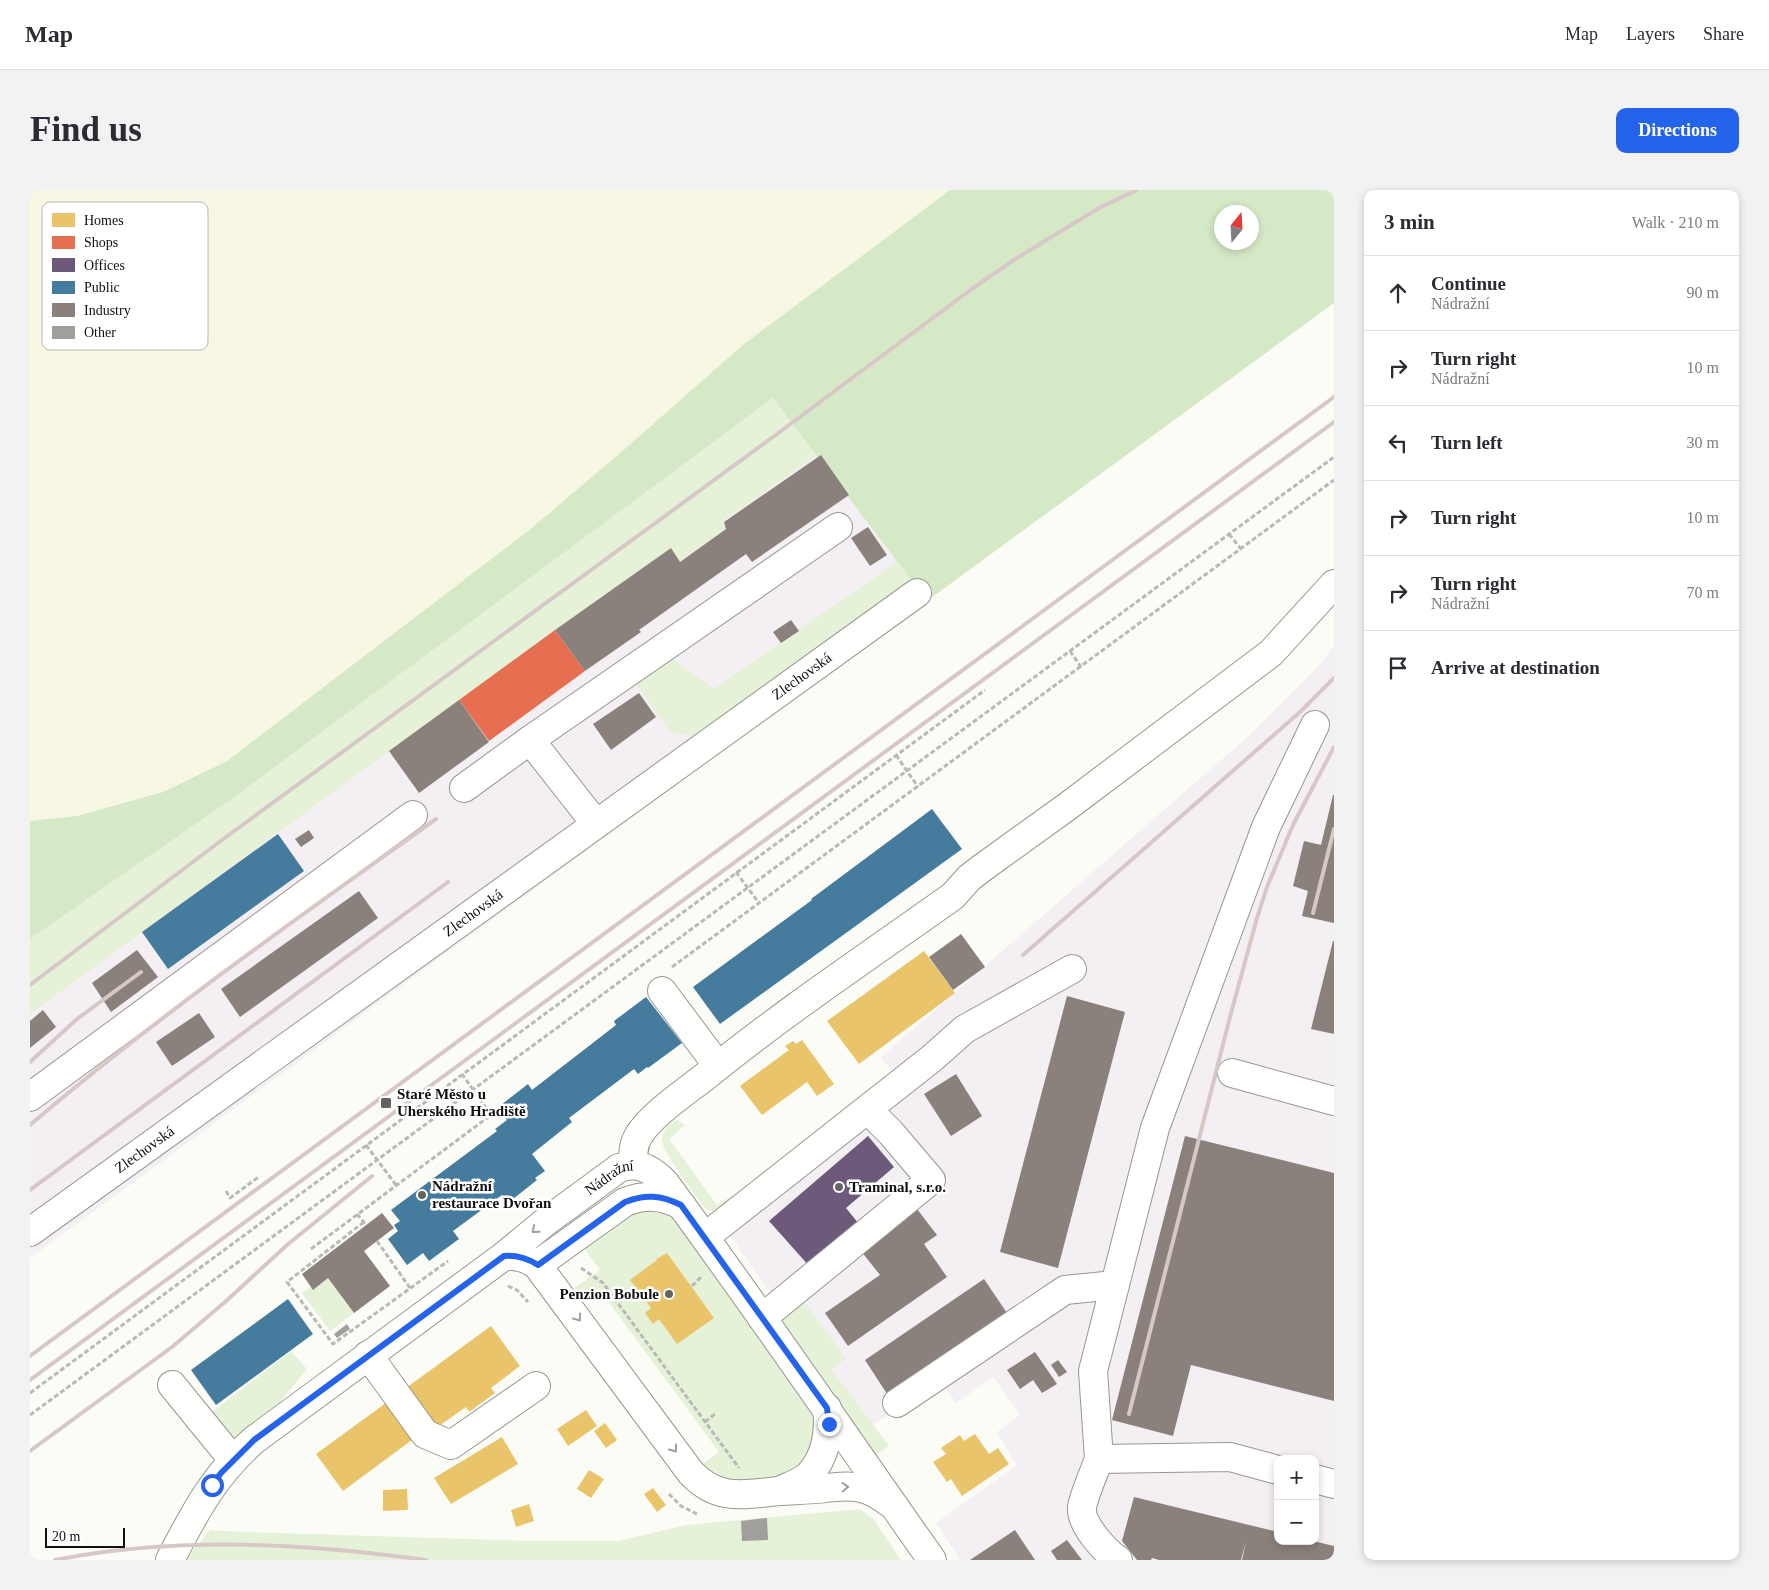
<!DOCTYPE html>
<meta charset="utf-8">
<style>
:root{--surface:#fff;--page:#f2f2f3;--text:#2b2b33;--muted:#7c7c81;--line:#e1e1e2;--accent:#2563eb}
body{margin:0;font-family:"Times New Roman",serif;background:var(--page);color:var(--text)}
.controls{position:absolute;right:15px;bottom:15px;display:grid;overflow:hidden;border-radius:10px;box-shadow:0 2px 8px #0003}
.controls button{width:45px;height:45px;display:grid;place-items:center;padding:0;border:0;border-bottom:1px solid var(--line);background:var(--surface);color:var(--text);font:25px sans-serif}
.compass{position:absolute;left:1184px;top:15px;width:45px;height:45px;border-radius:50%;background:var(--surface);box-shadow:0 2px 8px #0003;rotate:18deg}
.scale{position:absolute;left:15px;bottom:12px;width:80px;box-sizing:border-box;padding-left:5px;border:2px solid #101010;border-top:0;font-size:14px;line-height:18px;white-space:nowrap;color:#101010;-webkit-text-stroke:4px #fff;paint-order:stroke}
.stop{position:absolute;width:15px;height:15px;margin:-11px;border:4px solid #2563eb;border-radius:50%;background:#fff}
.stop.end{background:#2563eb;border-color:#fff;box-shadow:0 1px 5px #0008}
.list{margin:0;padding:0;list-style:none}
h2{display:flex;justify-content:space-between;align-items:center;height:65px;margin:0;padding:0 20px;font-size:21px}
h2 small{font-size:16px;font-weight:400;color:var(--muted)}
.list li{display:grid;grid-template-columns:32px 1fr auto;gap:15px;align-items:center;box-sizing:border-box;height:75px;padding:0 20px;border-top:1px solid var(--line)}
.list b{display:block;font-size:19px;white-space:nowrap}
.list p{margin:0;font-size:16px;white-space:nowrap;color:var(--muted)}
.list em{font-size:16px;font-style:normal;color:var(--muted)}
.icon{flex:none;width:28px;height:28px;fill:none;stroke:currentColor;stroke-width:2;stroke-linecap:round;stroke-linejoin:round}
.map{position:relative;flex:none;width:1304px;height:1370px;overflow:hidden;border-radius:10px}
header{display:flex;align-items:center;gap:30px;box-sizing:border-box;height:70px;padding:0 25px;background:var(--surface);border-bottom:1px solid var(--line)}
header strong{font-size:24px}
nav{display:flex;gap:28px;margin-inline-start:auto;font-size:18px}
.intro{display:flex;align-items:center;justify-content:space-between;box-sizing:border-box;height:120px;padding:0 30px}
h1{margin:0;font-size:35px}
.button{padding:12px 22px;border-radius:10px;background:var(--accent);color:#fff;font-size:18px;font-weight:700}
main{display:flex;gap:30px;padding:0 30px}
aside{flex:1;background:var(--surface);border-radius:10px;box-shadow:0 2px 8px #0003}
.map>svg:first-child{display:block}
.industrial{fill:#f4eff2;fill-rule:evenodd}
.farmland{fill:#f8f7e4}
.green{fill:#e5f2d8}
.forest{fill:#d5e9c6;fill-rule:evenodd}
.homes{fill:#e9c46a}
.shops{fill:#e76f51}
.offices{fill:#6d597a}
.public{fill:#457b9d}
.industry{fill:#8a817c}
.building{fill:#a09f9c}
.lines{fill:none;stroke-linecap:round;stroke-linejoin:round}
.minor-casing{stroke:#969694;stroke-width:30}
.path{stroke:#b9b9b8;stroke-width:3;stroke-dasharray:5 2.5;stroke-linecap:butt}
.minor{stroke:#fffffe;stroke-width:28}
.rail{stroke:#d8c7c7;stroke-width:4}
.oneway{stroke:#9f9f9f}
.route{stroke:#2563eb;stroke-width:6}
.poi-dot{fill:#636361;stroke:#fff;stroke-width:2}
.labels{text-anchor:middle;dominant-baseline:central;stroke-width:5;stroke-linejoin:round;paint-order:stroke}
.street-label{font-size:15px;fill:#101010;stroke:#fff}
.poi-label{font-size:15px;font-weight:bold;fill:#101010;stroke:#fff;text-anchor:start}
.key{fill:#fff;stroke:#b7b7b7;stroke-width:1}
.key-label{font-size:14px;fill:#101010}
</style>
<header>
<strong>Map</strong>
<nav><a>Map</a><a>Layers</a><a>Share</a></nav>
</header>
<div class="intro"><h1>Find us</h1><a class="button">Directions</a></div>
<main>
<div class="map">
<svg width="1304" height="1370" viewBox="0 0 1304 1370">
<rect width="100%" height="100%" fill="#fcfcf7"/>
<g class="industrial">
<polygon points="743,208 897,411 0,1068 0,749 203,608"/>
<path d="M 1304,457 L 1304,1370 L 930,1370 L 906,1333 L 987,1275 L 967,1242 L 990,1225 L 963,1187 L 926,1213 L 911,1190 L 837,1239 L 794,1182 L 700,1045 L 876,903 L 860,878 L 850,868 L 1222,543 L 1285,480 ZM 1248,1269 L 1285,1269 L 1285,1351 L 1248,1351 Z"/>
</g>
<polygon class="farmland" points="0,0 920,0 714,154 589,264 498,341 197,571 133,602 47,626 0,631"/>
<g class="green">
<polygon points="743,208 789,264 693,331 696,339 648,372 640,359 429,510 0,824 0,749 203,608"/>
<polygon points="867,372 885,395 665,546 640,542 607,495 620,475 637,465 684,499"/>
<path d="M 647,930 L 655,935 L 639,949 L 687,1015 L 703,1005 L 705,1007 L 686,1022 C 685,1022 679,1020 678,1020 C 670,1014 632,960 632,951 C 632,941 638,933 647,930 Z"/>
<polygon points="620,1019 640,1024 651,1031 788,1228 781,1260 768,1278 745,1289 710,1292 695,1288 672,1274 689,1262 569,1099 553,1111 544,1098 570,1080 551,1054 587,1028"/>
<polygon points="298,1088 324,1123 300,1141 272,1103 281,1097 284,1099"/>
<polygon points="774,1111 816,1169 801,1179 859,1256 844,1266 753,1134 753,1129"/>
<polygon points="261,1161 277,1179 248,1215 200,1253 177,1226"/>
<polygon points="830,1319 844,1330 871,1370 157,1370 163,1360 180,1340 212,1342 503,1351 588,1351 656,1335"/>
</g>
<path class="forest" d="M 920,0 L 1304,0 L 1304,113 L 897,411 L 743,208 L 203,608 L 0,749 L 0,631 L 47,626 L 133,602 L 197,571 L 498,341 L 589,264 L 714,154 ZM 1192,22 L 1222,22 L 1222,52 L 1192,52 Z"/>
<g class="homes">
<polygon points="894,761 925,803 829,874 797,831"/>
<polygon points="772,850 804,894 787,906 777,892 732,925 710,896 759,860 755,856 763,851 766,854"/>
<polygon points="637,1063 684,1128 647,1154 629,1129 623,1134 615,1123 621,1118 600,1090 627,1070 626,1069"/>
<polygon points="461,1136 490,1176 461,1198 465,1203 439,1222 436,1217 406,1238 376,1198"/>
<polygon points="360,1210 386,1247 313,1301 286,1264"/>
<polygon points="556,1220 567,1236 538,1256 527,1239"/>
<polygon points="575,1233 587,1250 576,1258 564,1241"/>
<polygon points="945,1244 959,1264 968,1258 979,1274 932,1306 921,1289 917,1292 903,1272 916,1264 911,1258 930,1245 934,1251"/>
<polygon points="472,1247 488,1274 421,1314 404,1288"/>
<polygon points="559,1280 574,1289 561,1308 547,1299"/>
<polygon points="623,1298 636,1315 627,1322 614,1304"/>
<polygon points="377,1299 378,1320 353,1321 353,1300"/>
<polygon points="499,1314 504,1331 486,1337 481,1320"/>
</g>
<polygon class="shops" points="525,440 555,481 459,551 429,510"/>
<polygon class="offices" points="838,946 864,977 816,1018 829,1034 780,1077 739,1031"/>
<g class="public">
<polygon points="902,619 932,659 690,834 663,797 782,710 781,709"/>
<polygon points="248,644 274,681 138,779 112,742"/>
<polygon points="616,807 652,853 618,878 617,877 608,884 604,879 539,928 542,932 502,964 515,981 505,988 507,990 478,1013 472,1005 423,1041 429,1049 399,1071 393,1063 377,1075 358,1049 368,1041 364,1035 370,1031 361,1020 467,941 465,939 477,930 467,918 498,894 502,900 586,835 584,831"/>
<polygon points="258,1109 283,1144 186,1215 161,1180"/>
</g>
<g class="industry">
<polygon points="791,265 819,305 722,372 716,364 609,440 611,442 555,481 525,440 641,358 650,372 696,339 694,332"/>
<polygon points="838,337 857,365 840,376 821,348"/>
<polygon points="761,430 769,441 751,453 743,442"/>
<polygon points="609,503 626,527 581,560 563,534"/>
<polygon points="429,510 459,552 389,603 359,561"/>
<polygon points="1303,605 1304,605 1304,733 1272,726 1278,701 1263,696 1274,651 1291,655"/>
<polygon points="279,640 284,648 271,657 265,649"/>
<polygon points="329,701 348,728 210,827 191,799"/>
<polygon points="931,744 955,777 923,800 899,767"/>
<polygon points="1303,751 1304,751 1304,844 1281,839"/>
<polygon points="107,760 128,787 81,822 62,793"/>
<polygon points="1037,806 1095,822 1028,1078 970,1062"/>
<polygon points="13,820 26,837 0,858 0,831"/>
<polygon points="169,823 185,847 142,876 126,852"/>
<polygon points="926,884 952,926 921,946 894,904"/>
<polygon points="1155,946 1304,983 1304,1211 1161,1175 1143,1246 1082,1230"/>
<polygon points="887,1019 907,1045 894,1054 917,1087 818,1156 795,1123 850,1085 831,1061"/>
<polygon points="352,1023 364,1038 334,1061 360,1096 324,1123 298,1088 283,1100 272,1084"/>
<polygon points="954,1089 979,1126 859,1207 835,1170"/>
<polygon points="1005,1162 1027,1194 1012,1203 1003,1190 990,1199 977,1180"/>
<polygon points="1028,1170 1037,1182 1029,1187 1021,1175"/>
<polygon points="1104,1307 1248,1342 1248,1351 1283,1351 1304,1356 1304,1370 1212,1370 1216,1351 1211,1370 1129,1370 1122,1368 1121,1370 1107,1370 1092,1351"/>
<polygon points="985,1340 1005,1370 940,1370"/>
<polygon points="1037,1350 1052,1370 1027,1370 1021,1361"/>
</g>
<g class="building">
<polygon points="317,1134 320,1139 307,1148 304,1144"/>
<polygon points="737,1328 738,1350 712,1351 711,1331"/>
</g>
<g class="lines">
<defs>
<g id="minor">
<polyline points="434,598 500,550"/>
<polyline points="566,634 500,550 808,337"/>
<polyline points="632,801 688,876"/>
<polyline points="1202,883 1304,911"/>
<polyline points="0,907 383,625"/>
<path d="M 603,974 C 603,964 603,954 609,945 C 622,924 657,901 677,885 C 756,821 840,765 923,706 L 939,688 L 952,678 L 1038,616 L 1241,463 L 1304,394"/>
<path id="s1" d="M 0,1042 L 887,403"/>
<polyline points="675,1047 901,869 935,839 1042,779"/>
<path d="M 474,1066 C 486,1065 497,1068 507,1075 L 661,1283 C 689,1312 714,1304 750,1301 C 766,1300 781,1300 796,1298 C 808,1297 819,1295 831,1298 C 842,1300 852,1307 861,1314"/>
<path d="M 507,1075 L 595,1012 C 615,1004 631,1005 651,1015"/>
<polyline points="732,1128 901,990 861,943 838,920"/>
<polyline points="338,1165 395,1244 421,1255 506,1196"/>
<polyline points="142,1195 203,1270"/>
<polyline points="867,1213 1035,1100 1085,1095"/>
<path d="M 1069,1269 C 1064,1283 1055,1302 1052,1317 C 1050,1334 1075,1361 1088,1370"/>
<polyline points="1248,1280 1200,1267 1069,1269 1063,1181 1125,938 1236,637 1285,535"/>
<polyline points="1285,1289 1304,1294"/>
<path d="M 751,1300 C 760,1296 772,1292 779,1285 C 796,1267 800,1241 797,1218"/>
<path id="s2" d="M 140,1370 C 164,1324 183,1286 224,1250 L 474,1066 L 514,1033 L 589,978 C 608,971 622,979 635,993 C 726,1116 813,1244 902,1370"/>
</g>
</defs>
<use href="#minor" class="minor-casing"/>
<g class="path">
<polyline points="1199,344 1211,359"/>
<polyline points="1040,461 1051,477"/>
<polyline points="866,565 888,597"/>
<polyline points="706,682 729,713"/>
<polyline points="642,777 1304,290"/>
<polyline points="336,955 366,995"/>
<polyline points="196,1001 200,1008 230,986"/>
<polyline points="327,1024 336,1035"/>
<polyline points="334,1032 257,1092 303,1154 418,1071"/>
<polyline points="347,1051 380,1098"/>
<polyline points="281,1059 461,925 432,884"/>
<polyline points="551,1078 573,1093 709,1278"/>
<polyline points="478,1096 487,1100 498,1112"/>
<polyline points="662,1096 671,1087"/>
<polyline points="0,1203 955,500"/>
<polyline points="0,1225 1304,267"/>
<polyline points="675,1232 686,1223"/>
<polyline points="639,1304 651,1316 667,1324"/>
</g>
<use href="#minor" class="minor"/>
<g class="rail">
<polyline points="1283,723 1304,639"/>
<polyline points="993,765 1270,522 1304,488"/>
<polyline points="0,795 192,650 743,247 943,98 987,68 1069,18 1107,0"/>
<polyline points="0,872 47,829 111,782"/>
<path d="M 0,935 C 129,825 268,728 406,629"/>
<polyline points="0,1000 418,692"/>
<polyline points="0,1166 1304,207"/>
<polyline points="0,1190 1304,232"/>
<polyline points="1099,1224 1200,827 1227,728 1237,697 1263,635 1304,557"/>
<polyline points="0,1261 142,1157 195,1112 257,1055 342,986"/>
<path d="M 25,1370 C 147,1346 273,1353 396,1370"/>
</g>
</g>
<defs><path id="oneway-chevron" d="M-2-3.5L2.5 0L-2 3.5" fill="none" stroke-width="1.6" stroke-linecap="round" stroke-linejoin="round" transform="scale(1.25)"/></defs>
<g class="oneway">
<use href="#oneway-chevron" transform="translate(505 1040) rotate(141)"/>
<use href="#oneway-chevron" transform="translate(548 1128) rotate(54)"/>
<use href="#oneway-chevron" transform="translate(644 1259) rotate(54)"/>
<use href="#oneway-chevron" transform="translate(815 1297) rotate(-2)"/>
</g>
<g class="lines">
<path class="route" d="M 182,1295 L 191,1283 L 224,1250 L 474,1066 C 486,1065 497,1068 508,1075 L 595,1012 C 615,1004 631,1005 651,1015 L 797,1218 L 799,1234"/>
</g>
<g class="poi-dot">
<rect x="350" y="907" width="12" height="12" rx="2.5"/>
<circle cx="809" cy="997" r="5"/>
<circle cx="392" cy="1005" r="5"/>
<circle cx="639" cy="1104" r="5"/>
</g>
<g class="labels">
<g class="street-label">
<text stroke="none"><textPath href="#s1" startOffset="951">Zlechovská</textPath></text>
<text stroke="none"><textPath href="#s1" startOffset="546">Zlechovská</textPath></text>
<text stroke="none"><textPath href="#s1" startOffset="141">Zlechovská</textPath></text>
<text stroke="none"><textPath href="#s2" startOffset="590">Nádražní</textPath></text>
</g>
<g class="poi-label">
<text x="367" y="904">Staré Město u<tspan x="367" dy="17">Uherského Hradiště</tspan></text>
<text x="402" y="996">Nádražní<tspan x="402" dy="17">restaurace Dvořan</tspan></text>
<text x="819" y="997">Traminal, s.r.o.</text>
<text x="629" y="1104" text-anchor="end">Penzion Bobule</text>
</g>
</g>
<rect x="12" y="12" width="166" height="148" rx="8" class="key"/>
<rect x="22" y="23" width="23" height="14" fill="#e9c46a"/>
<rect x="22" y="46" width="23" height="13" fill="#e76f51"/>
<rect x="22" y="68" width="23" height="14" fill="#6d597a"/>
<rect x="22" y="91" width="23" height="13" fill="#457b9d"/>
<rect x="22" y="113" width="23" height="14" fill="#8a817c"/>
<rect x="22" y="136" width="23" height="13" fill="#a09f9c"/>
<g class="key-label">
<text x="54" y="35">Homes</text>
<text x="54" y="57">Shops</text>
<text x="54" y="80">Offices</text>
<text x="54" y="102">Public</text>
<text x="54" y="125">Industry</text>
<text x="54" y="147">Other</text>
</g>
</svg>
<div class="controls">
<button>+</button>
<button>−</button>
</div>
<svg class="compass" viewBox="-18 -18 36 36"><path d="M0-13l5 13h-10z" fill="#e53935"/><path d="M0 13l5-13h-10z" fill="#7c7c81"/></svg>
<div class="scale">20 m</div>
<div class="stop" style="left:182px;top:1295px"></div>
<div class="stop end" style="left:799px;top:1234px"></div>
</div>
<aside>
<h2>3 min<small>Walk · 210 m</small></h2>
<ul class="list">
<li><svg class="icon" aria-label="ahead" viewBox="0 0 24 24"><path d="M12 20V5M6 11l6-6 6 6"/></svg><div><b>Continue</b><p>Nádražní</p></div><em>90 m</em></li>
<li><svg class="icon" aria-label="right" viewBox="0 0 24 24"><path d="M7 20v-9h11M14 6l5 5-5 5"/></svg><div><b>Turn right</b><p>Nádražní</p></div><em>10 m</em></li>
<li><svg class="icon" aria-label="left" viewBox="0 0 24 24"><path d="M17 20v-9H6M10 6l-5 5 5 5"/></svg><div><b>Turn left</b></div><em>30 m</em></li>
<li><svg class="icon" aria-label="right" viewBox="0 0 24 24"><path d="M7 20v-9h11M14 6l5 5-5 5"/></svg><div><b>Turn right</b></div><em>10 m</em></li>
<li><svg class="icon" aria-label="right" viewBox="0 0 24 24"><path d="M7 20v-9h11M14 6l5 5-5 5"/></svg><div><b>Turn right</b><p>Nádražní</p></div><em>70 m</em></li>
<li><svg class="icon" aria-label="arrive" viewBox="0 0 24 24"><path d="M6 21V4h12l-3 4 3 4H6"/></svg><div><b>Arrive at destination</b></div></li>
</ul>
</aside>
</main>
